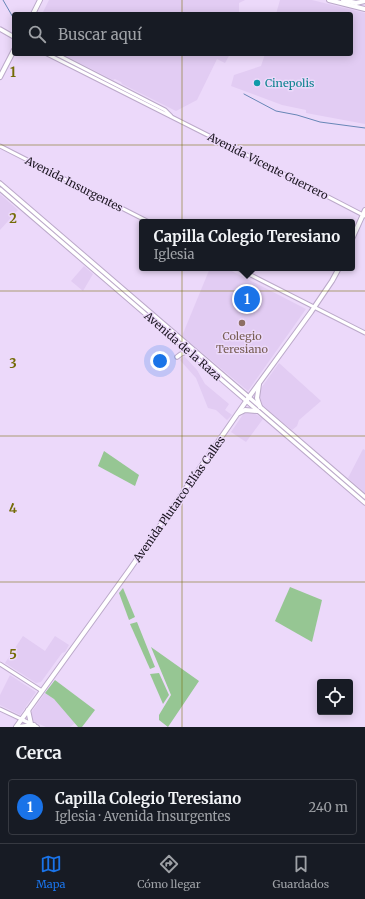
<!DOCTYPE html>
<html lang="es">
<meta charset="utf-8">
<style>
:root{--surface:#171b24;--page:#20242c;--text:#f1f3f6;--muted:#9ea1a6;--line:#363941;--accent:#1a73e8}
body{margin:0;font-family:Merriweather,serif;background:var(--page);color:var(--text)}
.controls{position:absolute;right:12px;bottom:12px;display:grid;overflow:hidden;border-radius:4px;box-shadow:0 2px 10px #0003}
.controls button{width:36px;height:36px;display:grid;place-items:center;padding:0;border:0;border-bottom:1px solid var(--line);background:var(--surface);color:var(--text);font:20px sans-serif}
.you{position:absolute;left:160px;top:361px;width:14px;height:14px;margin:-10px;border:3px solid #fff;border-radius:50%;background:#1a73e8;box-shadow:0 0 0 6px #1a73e833}
.badge{display:grid;place-items:center;width:26px;height:26px;border-radius:50%;background:var(--accent);color:#fff;font-size:13px;font-weight:700}
.pin{position:absolute;translate:-50% -50%;border:2px solid #fff;box-shadow:0 1px 4px #0006}
.popup{position:absolute;left:139px;top:219px;width:216px;height:52px;box-sizing:border-box;display:grid;place-content:center;border-radius:4px;background:var(--surface);filter:drop-shadow(0 1px 3px #0005);font-size:13px;white-space:nowrap;color:var(--muted)}
.popup b{font-size:15px;color:var(--text)}
.popup::after{content:'';position:absolute;left:50%;top:100%;margin-left:-8px;border:8px solid transparent;border-top-color:var(--surface)}
.list{margin:0;padding:0;list-style:none}
h2{display:flex;justify-content:space-between;align-items:center;height:52px;margin:0;padding:0 16px;font-size:17px}
h2 small{font-size:13px;font-weight:400;color:var(--muted)}
.list li{display:grid;grid-template-columns:26px 1fr auto;gap:12px;align-items:center;box-sizing:border-box;height:56px;margin:0 8px 8px;padding:0 8px;border:1px solid var(--line);border-radius:4px}
.list b{display:block;font-size:15px;white-space:nowrap}
.list p{margin:0;font-size:13px;white-space:nowrap;color:var(--muted)}
.list em{font-size:13px;font-style:normal;color:var(--muted)}
.icon{flex:none;width:22px;height:22px;fill:none;stroke:currentColor;stroke-width:2;stroke-linecap:round;stroke-linejoin:round}
.map{position:relative;flex:none;width:365px;height:727px;overflow:hidden}
.search{position:absolute;background:var(--surface);box-shadow:0 2px 10px #0003;left:12px;right:12px;top:12px;height:44px;display:flex;align-items:center;gap:10px;box-sizing:border-box;padding:0 14px;border-radius:4px;color:var(--muted);font-size:15px}
.sheet{height:116px;background:var(--surface)}
nav{display:flex;justify-content:space-around;align-items:center;box-sizing:border-box;height:56px;border-top:1px solid var(--line);background:var(--surface);font-size:11px;color:var(--muted)}
nav a{display:grid;justify-items:center;gap:2px}
nav .on{color:var(--accent)}
.map>svg:first-child{display:block}
.built{fill:#e2ccf3}
.green{fill:#96c693}
.lines{fill:none;stroke-linecap:round;stroke-linejoin:round}
.stream{stroke:#6786b6;stroke-width:1}
.tertiary-casing{stroke:#bba9c9;stroke-width:5}
.secondary-casing{stroke:#bba9c9;stroke-width:5.5}
.primary-casing{stroke:#bba9c9;stroke-width:6}
.tertiary{stroke:#fff;stroke-width:3}
.secondary{stroke:#fff;stroke-width:3.5}
.primary{stroke:#fff;stroke-width:4}
.grid{fill:none;stroke:#746b06;stroke-width:1;stroke-opacity:0.55}
.culture-dot{fill:#0f9aa8;stroke:#ecd9fa;stroke-width:1.5}
.education-dot{fill:#8d6e63;stroke:#ecd9fa;stroke-width:1.5}
.labels{text-anchor:middle;dominant-baseline:central;stroke-width:3;stroke-linejoin:round;paint-order:stroke}
.culture-label{font-size:11px;fill:#0d838f;stroke:#ecd9fa;text-anchor:start}
.street-label{font-size:11px;fill:#1b1520;stroke:#ecd9fa}
.education-label{font-size:11px;fill:#785e54;stroke:#ecd9fa}
.grid-label{font-size:13px;text-anchor:middle;font-weight:bold;fill:#746b06;stroke:#ecd9fa;stroke-width:3;stroke-linejoin:round;paint-order:stroke}
</style>
<div class="map">
<svg width="365" height="727" viewBox="0 0 365 727">
<rect width="100%" height="100%" fill="#ecd9fa"/>
<g class="built">
<polygon points="49,0 245,0 239,3 239,14 42,14"/>
<polygon points="280,0 312,0 365,13 365,124 306,113 306,110 282,105 231,86 234,75 261,66 265,54 351,54 351,14 276,14"/>
<polygon points="62,54 230,54 225,63 217,59 197,100 176,111 122,84 121,82 115,79 113,80"/>
<polygon points="0,194 18,210 0,230"/>
<polygon points="84,266 93,274 83,291 71,281"/>
<polygon points="210,268 226,268 306,309 248,391 182,336"/>
<polygon points="184,356 197,370 205,384 229,404 225,410 232,415 227,420 216,410 208,408 196,378 180,360"/>
<polygon points="279,363 321,401 299,420 297,426 292,430 261,405 259,391"/>
<polygon points="244,413 254,413 263,419 246,442 231,432"/>
<polygon points="363,449 365,450 365,493 348,478"/>
<polygon points="23,636 45,651 55,636 69,645 65,652 62,653 41,682 36,683 5,663"/>
<polygon points="10,675 36,692 20,715 0,705 0,695"/>
<polygon points="45,693 54,699 75,723 70,727 46,727 32,721 30,714"/>
</g>
<g class="green">
<polygon points="104,451 139,475 135,486 98,466"/>
<polygon points="290,587 322,600 312,642 275,621"/>
<polygon points="123,588 135,617 129,620 119,593"/>
<polygon points="137,622 155,667 150,669 130,624"/>
<polygon points="151,647 199,681 168,727 159,720 159,715 171,695"/>
<polygon points="159,673 169,695 163,704 150,674"/>
<polygon points="55,680 95,710 82,727 78,727 54,699 45,693"/>
</g>
<g class="lines">
<g class="stream">
<polyline points="3,0 14,19"/>
<polyline points="244,94 276,111 297,115 320,122 365,128"/>
</g>
<defs>
<g id="tertiary">
<polyline points="47,54 255,159 365,216"/>
<polyline points="56,54 165,110 171,116"/>
<polyline points="0,146 149,222"/>
<polyline points="237,268 365,333"/>
<polyline points="0,664 42,691"/>
<polyline points="0,709 21,719"/>
</g>
<g id="secondary">
<polyline points="0,29 14,37"/>
<polyline points="0,183 365,497"/>
<polyline points="0,189 365,503"/>
<polyline points="177,357 181,354 188,351"/>
<polyline points="21,719 37,727"/>
</g>
<g id="primary">
<polyline points="329,0 365,9"/>
<polyline points="343,0 356,3 365,1"/>
<polyline points="33,14 40,0"/>
<polyline points="0,77 14,50"/>
<polyline points="352,239 365,210"/>
<polyline points="259,384 257,398 260,407"/>
<polyline points="239,413 245,410 257,411"/>
<polyline points="28,710 31,724"/>
<polyline points="16,727 130,569 249,397 311,312 332,281 339,268"/>
<polyline points="18,727 34,725"/>
</g>
</defs>
<use href="#tertiary" class="tertiary-casing"/>
<use href="#secondary" class="secondary-casing"/>
<use href="#primary" class="primary-casing"/>
<use href="#tertiary" class="tertiary"/>
<use href="#secondary" class="secondary"/>
<use href="#primary" class="primary"/>
</g>
<path class="grid" d="M 182,0 L 182,14M 182,54 L 182,727M 0,145 L 365,145M 0,291 L 365,291M 0,436 L 365,436M 0,582 L 365,582"/>
<circle class="culture-dot" cx="257" cy="83" r="4"/>
<circle class="education-dot" cx="242" cy="323" r="4"/>
<g class="labels">
<g class="culture-label">
<text x="265" y="83">Cinepolis</text>
</g>
<g class="street-label">
<text transform="translate(268 166) rotate(27)">Avenida Vicente Guerrero</text>
<text transform="translate(74 184) rotate(27)">Avenida Insurgentes</text>
<text transform="translate(183 346) rotate(41)">Avenida de la Raza</text>
<text transform="translate(179 499) rotate(-55)">Avenida Plutarco Elías Calles</text>
</g>
<g class="education-label">
<text x="242" y="336">Colegio<tspan x="242" dy="13">Teresiano</tspan></text>
</g>
</g>
<g class="grid-label">
<text x="13" y="77">1</text>
<text x="13" y="223">2</text>
<text x="13" y="368">3</text>
<text x="13" y="513">4</text>
<text x="13" y="659">5</text>
</g>
</svg>
<div class="controls">
<button><svg class="icon" aria-label="locate" viewBox="0 0 24 24"><circle cx="12" cy="12" r="6"/><path d="M12 2v4M12 18v4M2 12h4M18 12h4"/></svg></button>
</div>
<div class="you"></div>
<div class="pin badge" style="left:247px;top:299px">1</div>
<div class="popup"><b>Capilla Colegio Teresiano</b>Iglesia</div>
<div class="search"><svg class="icon" aria-label="search" viewBox="0 0 24 24"><circle cx="10" cy="10" r="6"/><path d="M15 15l6 6"/></svg>Buscar aquí</div>
</div>
<section class="sheet">
<h2>Cerca<small></small></h2>
<ul class="list">
<li><span class="badge">1</span><div><b>Capilla Colegio Teresiano</b><p>Iglesia · Avenida Insurgentes</p></div><em>240 m</em></li>
</ul>
</section>
<nav>
<a class="on"><svg class="icon" aria-label="map" viewBox="0 0 24 24"><path d="M3 6l6-2 6 2 6-2v14l-6 2-6-2-6 2zM9 4v14M15 6v14"/></svg>Mapa</a>
<a><svg class="icon" aria-label="directions" viewBox="0 0 24 24"><path d="M12 3l9 9-9 9-9-9zM9 14v-3h6M13 9l2 2-2 2"/></svg>Cómo llegar</a>
<a><svg class="icon" aria-label="saved" viewBox="0 0 24 24"><path d="M7 4h10v16l-5-4-5 4z"/></svg>Guardados</a>
</nav>
